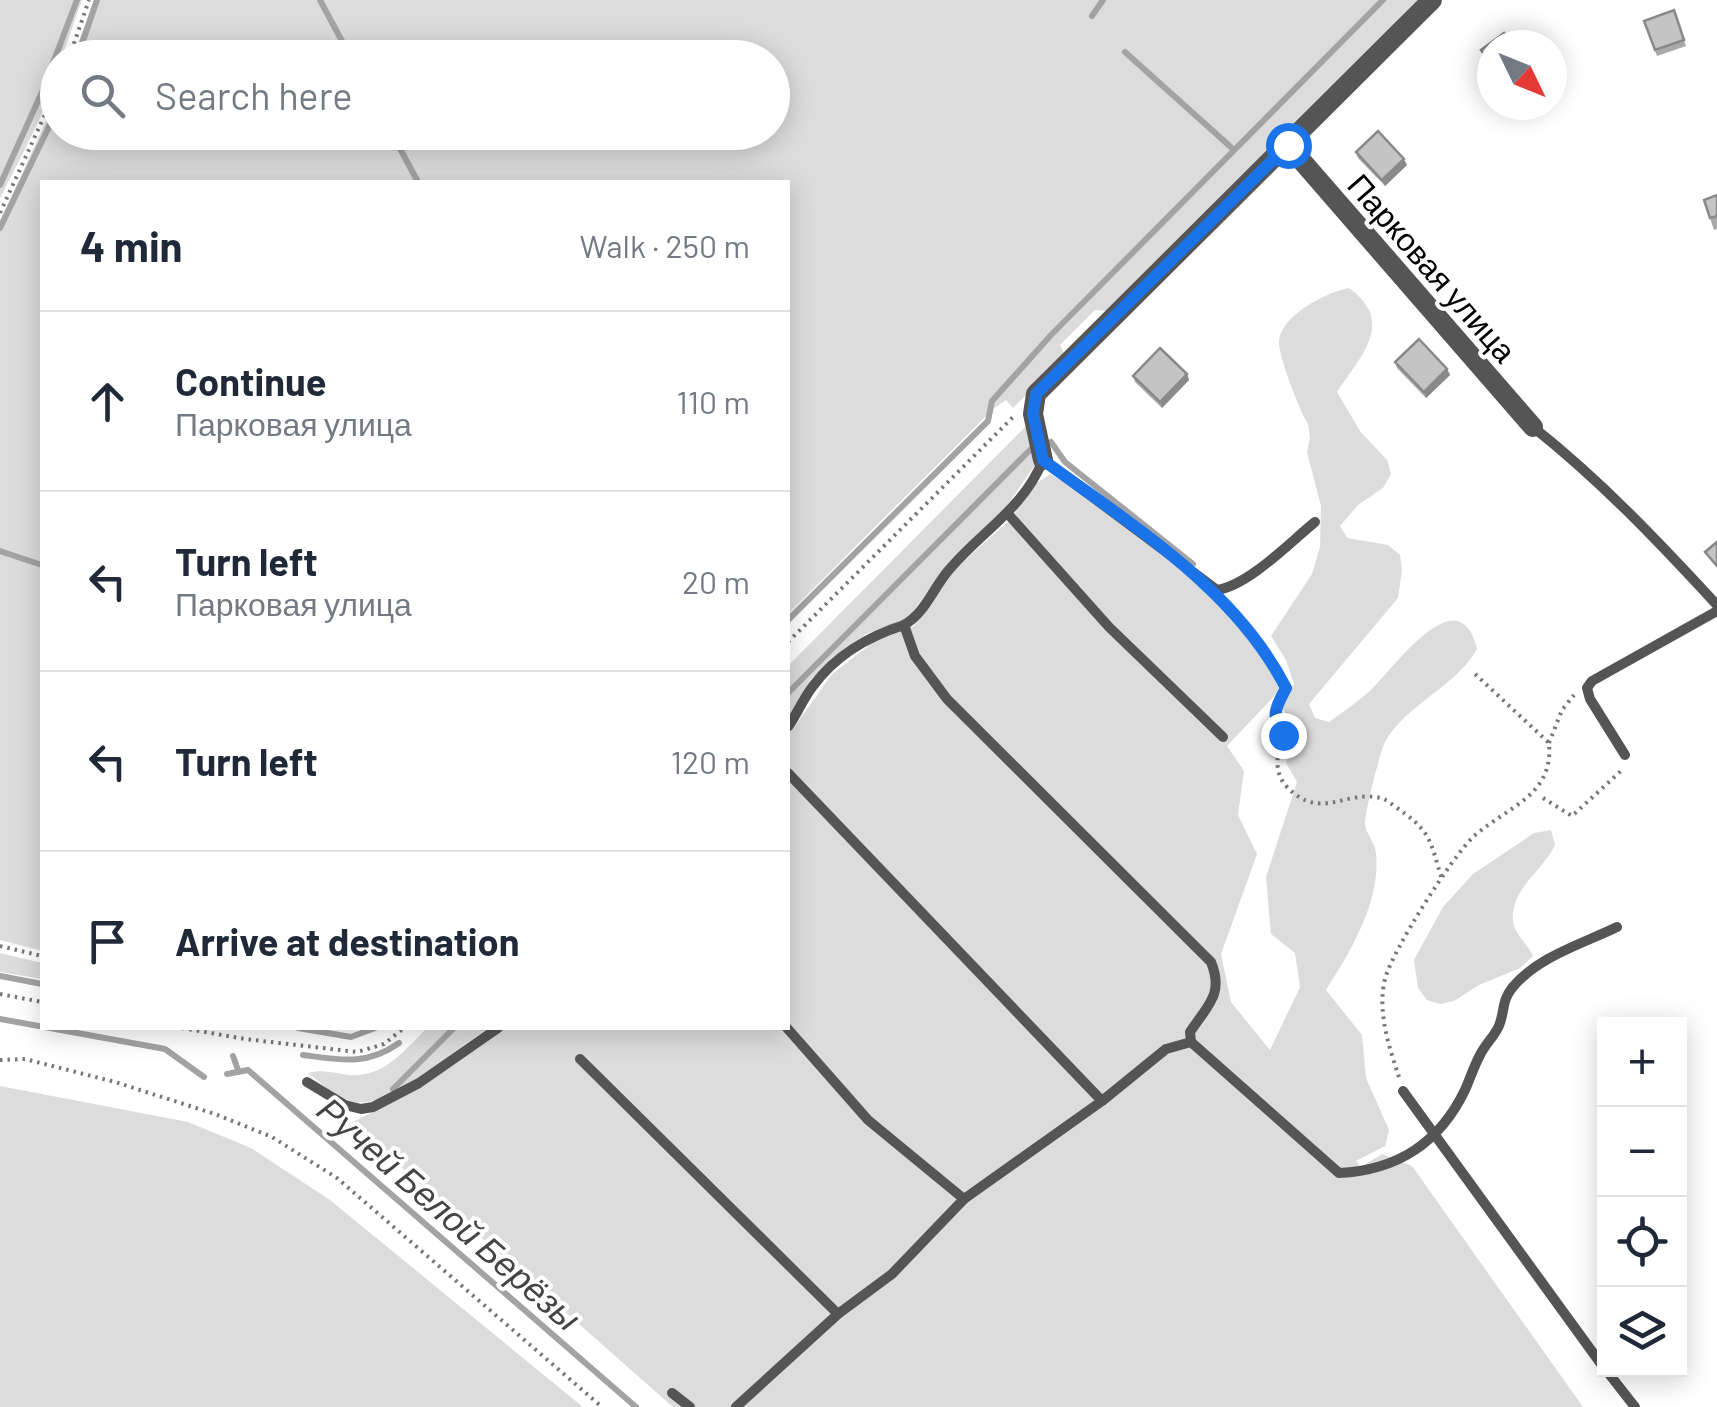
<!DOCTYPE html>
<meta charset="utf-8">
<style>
:root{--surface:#fff;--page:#f2f2f3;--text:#1f2937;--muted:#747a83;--line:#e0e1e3}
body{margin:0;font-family:Barlow,sans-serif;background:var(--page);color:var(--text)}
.controls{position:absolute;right:30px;bottom:30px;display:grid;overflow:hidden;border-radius:0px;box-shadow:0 5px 25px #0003}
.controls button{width:90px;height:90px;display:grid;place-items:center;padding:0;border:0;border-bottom:2px solid var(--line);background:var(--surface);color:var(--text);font:50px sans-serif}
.compass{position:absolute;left:1477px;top:30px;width:90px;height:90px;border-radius:50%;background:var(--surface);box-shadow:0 5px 25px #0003;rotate:133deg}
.stop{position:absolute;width:30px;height:30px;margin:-22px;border:8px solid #1a73e8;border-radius:50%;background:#fff}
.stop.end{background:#1a73e8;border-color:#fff;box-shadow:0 2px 10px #0008}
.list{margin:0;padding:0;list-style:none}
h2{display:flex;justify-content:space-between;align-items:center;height:130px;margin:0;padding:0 40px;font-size:42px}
h2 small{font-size:32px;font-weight:400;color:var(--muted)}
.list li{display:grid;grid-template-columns:65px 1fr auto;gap:30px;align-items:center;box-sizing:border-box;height:180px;padding:0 40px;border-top:2px solid var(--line)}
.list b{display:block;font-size:38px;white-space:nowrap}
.list p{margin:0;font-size:32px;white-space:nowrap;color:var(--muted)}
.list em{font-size:32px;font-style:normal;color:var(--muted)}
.icon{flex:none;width:55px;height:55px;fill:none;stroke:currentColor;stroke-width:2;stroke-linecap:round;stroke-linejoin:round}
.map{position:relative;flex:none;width:1717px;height:1407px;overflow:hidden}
.search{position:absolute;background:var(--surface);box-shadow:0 5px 25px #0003;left:40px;top:40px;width:750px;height:110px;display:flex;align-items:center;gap:25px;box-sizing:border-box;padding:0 35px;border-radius:55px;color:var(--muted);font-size:38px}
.panel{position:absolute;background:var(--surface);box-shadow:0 5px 25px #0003;left:40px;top:180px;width:750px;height:850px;border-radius:0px}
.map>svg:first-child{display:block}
.green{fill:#dcdcdc}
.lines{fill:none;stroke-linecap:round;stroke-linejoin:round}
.stream{stroke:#a3a3a3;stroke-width:6}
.path{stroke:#777;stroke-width:4;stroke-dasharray:2.5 5;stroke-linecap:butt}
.lane{stroke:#555;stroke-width:10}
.street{stroke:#555;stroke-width:20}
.wall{fill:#a9a9a9}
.shaded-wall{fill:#898989}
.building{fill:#c4c4c4;stroke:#898989;stroke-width:2.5}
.route{stroke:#1a73e8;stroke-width:12}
.labels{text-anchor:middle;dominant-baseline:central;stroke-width:8;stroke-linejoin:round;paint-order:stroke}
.street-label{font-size:32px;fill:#000;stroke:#fff}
.water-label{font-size:35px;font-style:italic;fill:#444;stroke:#fff}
</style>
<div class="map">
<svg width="1717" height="1407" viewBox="0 0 1717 1407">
<rect width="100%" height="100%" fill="#fff"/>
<g class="green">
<path d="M 0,0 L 82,0 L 62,57 L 58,58 C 58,93 16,165 0,199 Z"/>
<polygon points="94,0 1424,0 1109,311 1095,310 1060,345 1064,353 1063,358 1013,408 1006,400 993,409 788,614 788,182 42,182 42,951 0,940 0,221 57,97 58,132 772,132 772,58 73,57"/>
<path d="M 1349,288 C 1396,322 1361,356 1337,392 L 1360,431 L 1387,460 L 1391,474 L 1383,488 L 1358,505 L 1340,526 L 1347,538 L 1388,545 L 1400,555 L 1402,570 L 1398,598 L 1309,704 L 1315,718 L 1329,722 C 1343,712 1359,701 1372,689 C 1394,668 1459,575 1477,649 C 1458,685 1404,706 1385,742 C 1380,752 1364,815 1365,825 C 1367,835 1375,843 1376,853 C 1381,901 1351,951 1326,990 L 1362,1035 L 1366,1078 L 1389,1130 L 1385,1146 L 1356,1161 L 1361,1167 L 1382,1154 L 1412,1166 L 1583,1407 L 673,1407 L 351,1123 L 417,1089 L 503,1028 L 788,1028 L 788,736 L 832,674 L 880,637 L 914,626 L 958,566 L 1009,521 L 1037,483 L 1050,474 C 1106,504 1269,630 1279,691 L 1227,746 L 1244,771 L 1238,815 L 1257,854 L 1221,954 L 1231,1002 L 1270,1050 L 1300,987 L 1295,953 L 1271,934 L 1266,877 L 1297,782 L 1286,763 L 1296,728 L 1280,705 L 1294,684 L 1286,660 L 1271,636 L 1312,574 L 1320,547 L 1321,506 L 1307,452 L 1310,438 L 1308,424 C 1300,411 1279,358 1279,343 C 1279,316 1327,292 1349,288 Z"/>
<polygon points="1029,423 1037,462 1004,510 945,568 908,618 866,634 839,653 811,679 788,719 788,666"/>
<path d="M 1551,830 L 1555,845 C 1543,871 1510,889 1513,921 C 1514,934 1528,944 1533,956 L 1520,968 L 1479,985 L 1454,1001 L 1440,1004 L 1427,1000 L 1418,988 L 1414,960 L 1443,907 L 1473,874 L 1534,833 Z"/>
<polygon points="0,953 42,963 42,979 0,972"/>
<path d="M 427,1028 L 490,1028 C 457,1045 393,1109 355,1102 C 337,1098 322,1084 308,1073 C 322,1069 333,1073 348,1075 C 384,1078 404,1051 427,1028 Z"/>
<polygon points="0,1086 188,1122 251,1148 330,1200 583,1407 0,1407"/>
</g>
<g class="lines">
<g class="stream">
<polyline points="320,0 351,58"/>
<polyline points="1092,16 1103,0"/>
<polyline points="1125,52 1233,149"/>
<polyline points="77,58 97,0"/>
<polyline points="391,132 418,182"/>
<polyline points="0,185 42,92 77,0"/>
<polyline points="0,228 58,108"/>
<polyline points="1051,442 1065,462 1193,564"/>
<polyline points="0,551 42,565"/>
<polyline points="788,620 988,421 992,401 1051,335 1383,0"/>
<polyline points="788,693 1031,449"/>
<polyline points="0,976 42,984"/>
<polyline points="0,1019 165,1049 204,1077"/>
<polyline points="298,1028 351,1037 375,1028"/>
<path d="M 303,1055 C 340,1060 367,1066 399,1043"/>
<polyline points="233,1056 238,1070"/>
<polyline points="227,1074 248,1070 636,1407"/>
<polyline points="393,1089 454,1028"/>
</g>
<g class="path">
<polyline points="69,58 89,0"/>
<polyline points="0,213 58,86"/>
<path d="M 1224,603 L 1255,636 L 1286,688 C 1276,706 1270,716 1283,735 C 1278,755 1272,770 1287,787 C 1322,823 1347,787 1384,799 C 1390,802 1398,809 1404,813 C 1433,834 1431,846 1442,879"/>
<polyline points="788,642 1014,416"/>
<polyline points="1549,743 1562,710 1574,695"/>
<polyline points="1543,798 1572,816 1622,770"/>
<polyline points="0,946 42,956"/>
<polyline points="0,994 42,1002"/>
<polyline points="182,1028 245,1039 357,1052 384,1044 404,1028"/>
<polyline points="0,1060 25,1059 115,1082 215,1114 272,1137 337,1178 602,1407"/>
<path d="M 1399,1077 C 1389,1047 1377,1011 1385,979 C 1392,951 1452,857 1473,837 C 1508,806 1554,796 1549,743 L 1474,673"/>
</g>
<g class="lane">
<path d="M 1533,427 C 1601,481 1658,541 1717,605"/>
<polyline points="1008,514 1109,627 1223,737"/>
<path d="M 1315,522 C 1289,543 1249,585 1217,590 L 1043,460 C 1023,510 980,532 948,571 C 933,589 924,614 904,625 L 915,656 L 947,699 L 1211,962 C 1224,994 1208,1005 1190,1032 L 1191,1042 L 1339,1173 C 1397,1170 1439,1144 1465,1090 C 1470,1079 1474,1066 1480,1055 C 1485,1044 1497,1034 1500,1023 C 1505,1008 1502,1001 1512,988 C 1537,957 1582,944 1617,927"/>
<path d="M 788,727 C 797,714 803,699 813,686 C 835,656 869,636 904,625"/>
<polyline points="1625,755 1590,699 1587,688 1592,681 1717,611"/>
<polyline points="788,773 1102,1101"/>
<polyline points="787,1028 868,1120 964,1199"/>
<polyline points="580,1059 838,1314"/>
<polyline points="307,1082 345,1105 361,1109 373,1107 419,1083 498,1028"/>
<polyline points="1403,1091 1604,1368"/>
<polyline points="1606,1370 1635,1407"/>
<polyline points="672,1393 690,1407"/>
<polyline points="736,1407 838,1314 892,1274 964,1199 1102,1101 1166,1049 1191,1042"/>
</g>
<g class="street">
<polyline points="1288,145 1533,427"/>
<polyline points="1043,460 1033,414 1036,394 1432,0"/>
</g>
</g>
<g class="wall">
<polygon points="1674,10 1686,46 1657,56 1644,21"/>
<polygon points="1356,152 1407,165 1385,186 1358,158"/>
<polygon points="1717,195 1717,229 1714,230 1704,200"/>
<polygon points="1395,362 1447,369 1450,375 1426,398 1397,368"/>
<polygon points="1187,374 1189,380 1162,408 1135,382 1133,376"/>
</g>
<g class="shaded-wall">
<polygon points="1404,159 1407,165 1385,186 1382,180"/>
<polygon points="1447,369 1450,375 1426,398 1424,392"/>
<polygon points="1187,374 1189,380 1162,408 1160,402"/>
</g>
<g class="building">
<polygon points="1674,10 1684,40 1655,50 1644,21"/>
<polygon points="1504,33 1512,45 1492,45 1492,65 1481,50"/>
<polygon points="1378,131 1404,159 1382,180 1356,152"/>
<polygon points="1717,195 1717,216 1710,218 1704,200"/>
<polygon points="1419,339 1447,369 1424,392 1395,362"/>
<polygon points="1160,348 1187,374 1160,402 1133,376"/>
<polygon points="1717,542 1717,566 1705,552"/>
</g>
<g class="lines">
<path class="route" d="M 1283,735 C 1270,716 1276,707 1286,688 C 1235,588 1131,525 1043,460 L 1033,414 L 1036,394 L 1288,145"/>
</g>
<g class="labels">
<g class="street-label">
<text transform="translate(1433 267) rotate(49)">Парковая улица</text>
</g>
<g class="water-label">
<text transform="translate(450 1213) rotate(41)">Ручей Белой Берёзы</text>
</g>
</g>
</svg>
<div class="controls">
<button>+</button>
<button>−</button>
<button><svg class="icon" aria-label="locate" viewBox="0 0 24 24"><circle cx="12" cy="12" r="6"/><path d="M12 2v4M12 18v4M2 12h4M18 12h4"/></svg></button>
<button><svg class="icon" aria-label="layers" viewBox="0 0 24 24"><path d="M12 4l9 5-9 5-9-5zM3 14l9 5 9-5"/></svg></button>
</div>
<svg class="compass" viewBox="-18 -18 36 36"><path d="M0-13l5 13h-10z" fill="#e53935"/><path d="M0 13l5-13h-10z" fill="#747a83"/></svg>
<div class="stop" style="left:1288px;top:145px"></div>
<div class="stop end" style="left:1283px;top:735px"></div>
<div class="search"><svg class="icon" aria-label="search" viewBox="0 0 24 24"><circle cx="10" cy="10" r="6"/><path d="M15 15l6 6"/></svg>Search here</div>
<section class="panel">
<h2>4 min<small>Walk · 250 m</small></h2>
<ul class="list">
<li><svg class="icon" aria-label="ahead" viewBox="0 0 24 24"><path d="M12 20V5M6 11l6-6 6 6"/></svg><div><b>Continue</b><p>Парковая улица</p></div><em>110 m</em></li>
<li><svg class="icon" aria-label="left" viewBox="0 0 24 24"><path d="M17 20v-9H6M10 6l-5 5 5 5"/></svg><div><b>Turn left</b><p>Парковая улица</p></div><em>20 m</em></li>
<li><svg class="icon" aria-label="left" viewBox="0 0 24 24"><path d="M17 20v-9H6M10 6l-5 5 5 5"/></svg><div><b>Turn left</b></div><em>120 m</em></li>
<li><svg class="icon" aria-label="arrive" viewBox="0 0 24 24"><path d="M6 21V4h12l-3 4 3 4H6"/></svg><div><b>Arrive at destination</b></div></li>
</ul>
</section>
</div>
